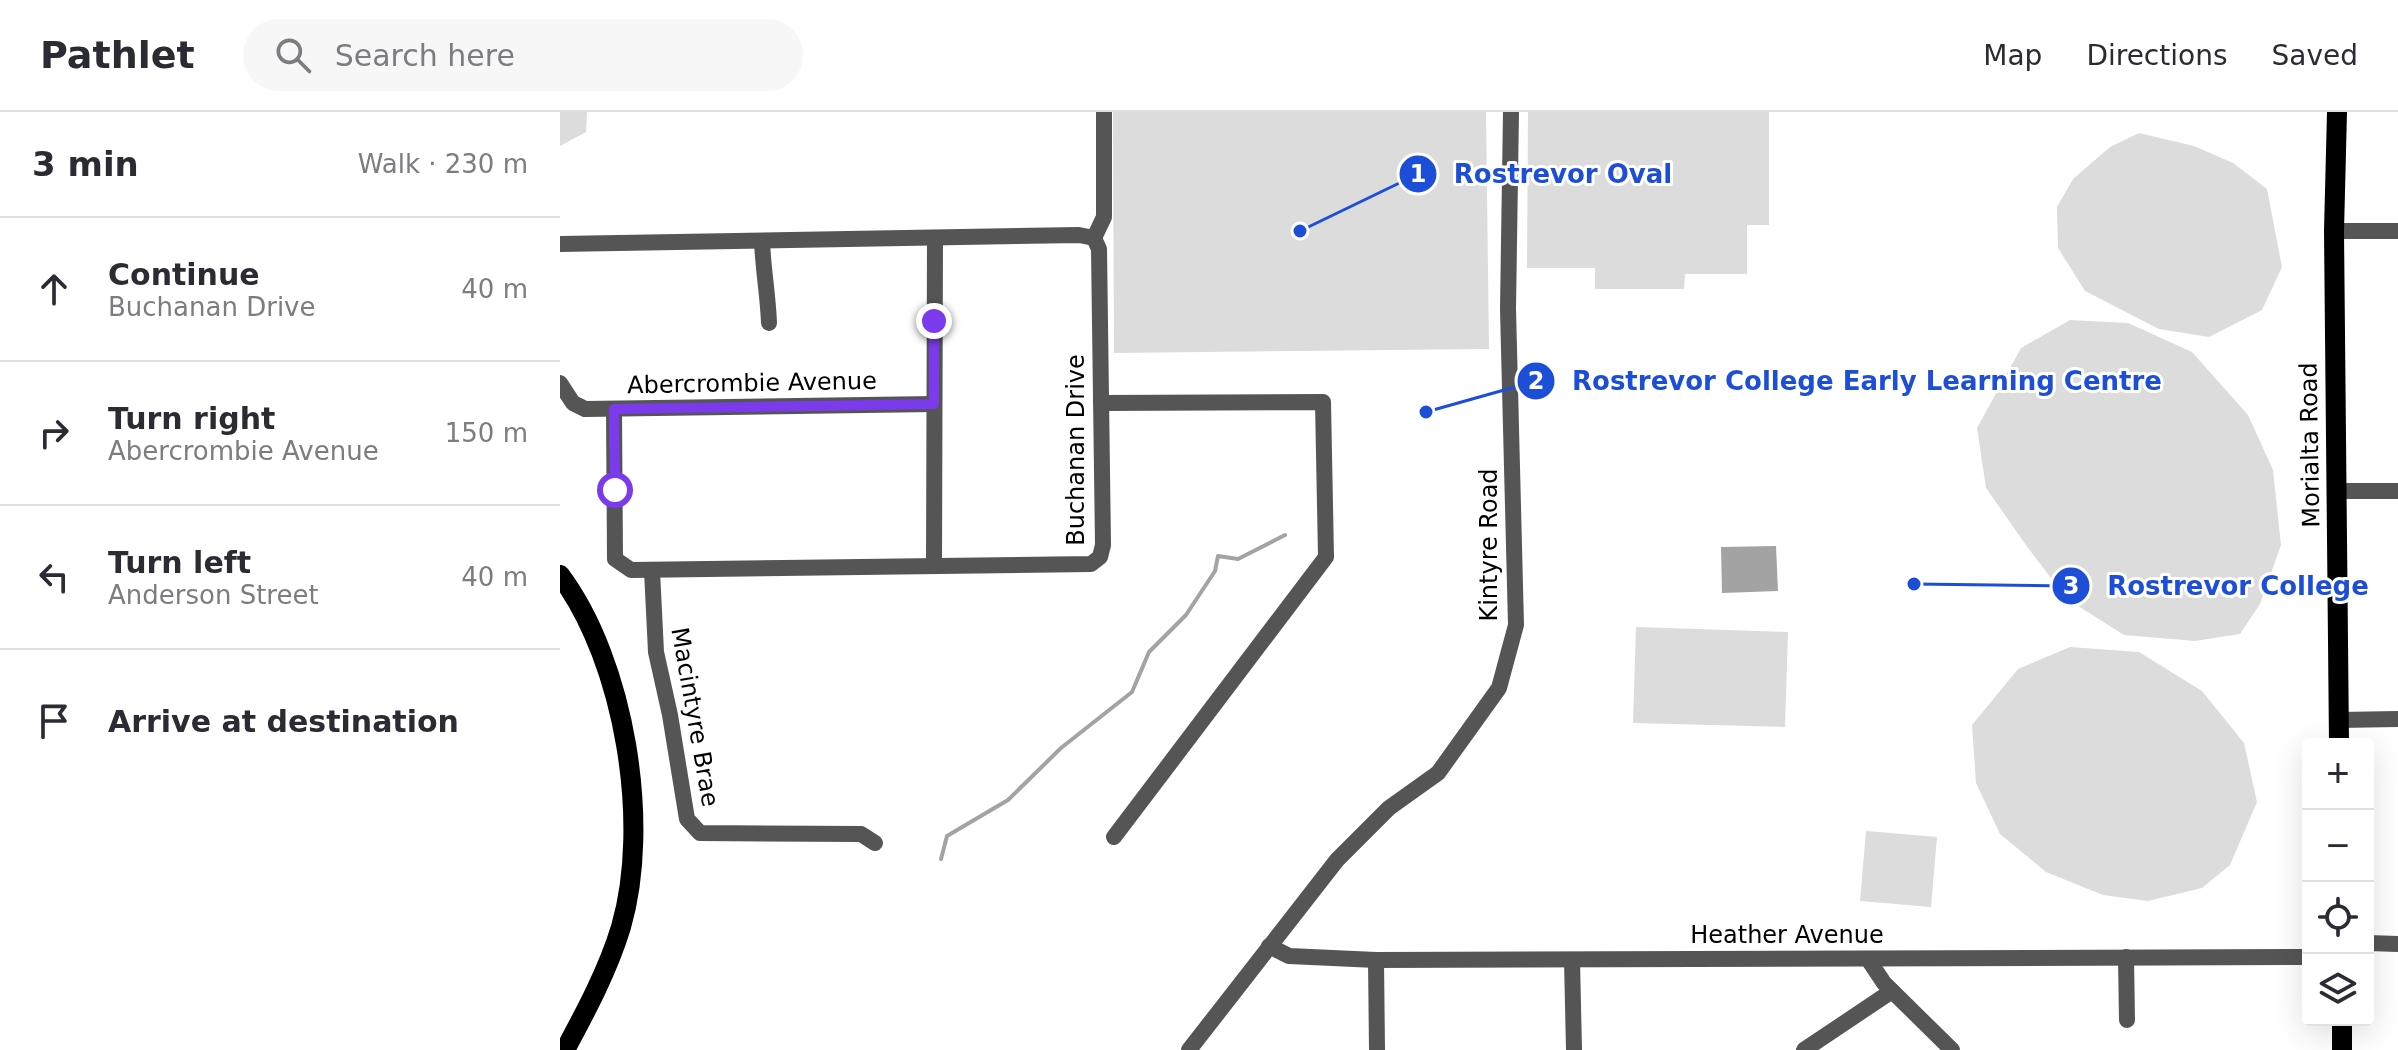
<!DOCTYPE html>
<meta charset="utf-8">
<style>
:root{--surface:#fff;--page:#f7f7f7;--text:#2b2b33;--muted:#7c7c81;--line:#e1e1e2}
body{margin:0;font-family:"DejaVu Sans",sans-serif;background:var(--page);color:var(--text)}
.controls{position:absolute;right:24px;bottom:24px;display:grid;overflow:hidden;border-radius:8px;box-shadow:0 8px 32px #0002}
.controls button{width:72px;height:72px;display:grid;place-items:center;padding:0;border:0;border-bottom:2px solid var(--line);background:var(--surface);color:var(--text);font:40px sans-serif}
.stop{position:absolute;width:24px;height:24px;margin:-18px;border:6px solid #7c3aed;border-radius:50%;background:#fff}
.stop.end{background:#7c3aed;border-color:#fff;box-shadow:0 2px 8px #0008}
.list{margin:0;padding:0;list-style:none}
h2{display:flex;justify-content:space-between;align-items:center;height:104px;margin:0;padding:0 32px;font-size:34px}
h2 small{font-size:26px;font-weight:400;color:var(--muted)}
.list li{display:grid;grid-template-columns:52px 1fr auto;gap:24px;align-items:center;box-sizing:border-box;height:144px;padding:0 32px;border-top:2px solid var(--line)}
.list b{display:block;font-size:30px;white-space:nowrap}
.list p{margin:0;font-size:26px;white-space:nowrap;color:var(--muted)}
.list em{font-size:26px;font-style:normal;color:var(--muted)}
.icon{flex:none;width:44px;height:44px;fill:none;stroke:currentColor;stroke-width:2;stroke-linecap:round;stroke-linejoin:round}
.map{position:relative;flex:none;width:1838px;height:938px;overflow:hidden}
header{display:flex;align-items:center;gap:48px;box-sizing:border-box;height:112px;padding:0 40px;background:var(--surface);border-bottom:2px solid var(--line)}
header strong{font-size:38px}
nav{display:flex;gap:44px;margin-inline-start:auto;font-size:28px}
.search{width:560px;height:72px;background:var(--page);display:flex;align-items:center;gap:20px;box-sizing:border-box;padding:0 28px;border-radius:44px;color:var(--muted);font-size:30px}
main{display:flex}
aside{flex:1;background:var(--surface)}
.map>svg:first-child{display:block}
.green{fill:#dcdcdc}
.water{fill:#a3a3a3}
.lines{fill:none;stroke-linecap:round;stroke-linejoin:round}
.stream{stroke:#a3a3a3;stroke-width:4}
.minor{stroke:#555;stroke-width:16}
.major{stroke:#000;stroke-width:20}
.route{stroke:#7c3aed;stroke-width:10}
.labels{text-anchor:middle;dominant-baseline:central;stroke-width:6;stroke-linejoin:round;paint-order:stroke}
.street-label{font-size:24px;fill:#000;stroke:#fff}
.leader{fill:none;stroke:#1d4ed8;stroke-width:3}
.callout-dot{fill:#1d4ed8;stroke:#fff;stroke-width:3}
.mark-label{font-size:24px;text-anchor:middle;font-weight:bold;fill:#fff}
.callout-label{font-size:26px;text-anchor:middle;font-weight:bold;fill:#1d4ed8;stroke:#fff;stroke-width:6;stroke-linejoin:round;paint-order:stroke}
</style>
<header>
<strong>Pathlet</strong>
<div class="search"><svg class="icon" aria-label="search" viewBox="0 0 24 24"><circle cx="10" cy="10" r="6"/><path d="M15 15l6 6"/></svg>Search here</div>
<nav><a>Map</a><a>Directions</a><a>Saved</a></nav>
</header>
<main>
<aside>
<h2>3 min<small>Walk · 230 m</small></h2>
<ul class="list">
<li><svg class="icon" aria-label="ahead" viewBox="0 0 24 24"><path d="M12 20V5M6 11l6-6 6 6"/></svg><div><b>Continue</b><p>Buchanan Drive</p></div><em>40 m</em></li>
<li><svg class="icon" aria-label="right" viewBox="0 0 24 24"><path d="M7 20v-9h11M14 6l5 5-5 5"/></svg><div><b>Turn right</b><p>Abercrombie Avenue</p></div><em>150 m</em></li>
<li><svg class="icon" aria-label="left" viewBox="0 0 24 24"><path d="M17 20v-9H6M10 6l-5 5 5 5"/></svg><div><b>Turn left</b><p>Anderson Street</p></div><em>40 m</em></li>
<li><svg class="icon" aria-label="arrive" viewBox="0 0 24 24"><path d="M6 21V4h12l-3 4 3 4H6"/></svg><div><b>Arrive at destination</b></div></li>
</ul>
</aside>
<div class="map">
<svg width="1838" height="938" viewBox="0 0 1838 938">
<rect width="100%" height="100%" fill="#fff"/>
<g class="green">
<polygon points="0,0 27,0 26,20 0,34"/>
<polygon points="553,0 926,0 929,237 554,241"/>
<polygon points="968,0 1209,0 1209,113 1187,113 1187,162 1125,162 1124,177 1035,177 1035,156 967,156"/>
<polygon points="1579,21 1634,34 1673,51 1707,77 1722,155 1702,198 1649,225 1599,217 1525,179 1498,136 1497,95 1513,67 1550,35"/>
<polygon points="1510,208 1568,211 1632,240 1688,303 1713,358 1721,433 1700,492 1680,522 1635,529 1564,523 1507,487 1468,436 1426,376 1417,316 1461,236"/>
<polygon points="1076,515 1228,520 1225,615 1073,611"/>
<polygon points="1510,535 1579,540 1642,579 1684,631 1697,690 1670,753 1642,776 1588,789 1543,783 1486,760 1440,722 1416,671 1412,613 1458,557"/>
<polygon points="1306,719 1377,725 1371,795 1300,789"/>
</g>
<polygon class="water" points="1216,434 1218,479 1162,481 1161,435"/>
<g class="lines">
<polyline class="stream" points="381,747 387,724 448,688 501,636 572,580 589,540 626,503 655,459 658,444 678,447 725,423"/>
<g class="minor">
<polyline points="1774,119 1838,119"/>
<polyline points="534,126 544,105 544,0"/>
<path d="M 202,129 C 203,157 208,183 209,211"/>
<polyline points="0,132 519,123 534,126 539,137 543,433 540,445 531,452 71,458 55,447 54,297"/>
<polyline points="0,271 13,291 25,297 374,292"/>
<polyline points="541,291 763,290 766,445 554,725"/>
<polyline points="1777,379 1838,379"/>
<polyline points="374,454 375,126"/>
<polyline points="92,459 96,540 110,603 127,707 140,721 301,722 315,731"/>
<polyline points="1779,608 1838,607"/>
<polyline points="1808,831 1838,832"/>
<polyline points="709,834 729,844 816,848 1748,845"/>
<polyline points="1566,845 1567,908"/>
<polyline points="1308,847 1324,871 1392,938"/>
<polyline points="816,848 817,938"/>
<polyline points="1012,848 1014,938"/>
<polyline points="629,938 777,748 829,696 878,661 939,576 956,513 948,197 951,0"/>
<polyline points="1244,938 1332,879"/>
</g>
<g class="major">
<polyline points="1777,0 1774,119 1779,632"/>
<path d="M 0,463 C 65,550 91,712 61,815 C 48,858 26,899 5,938"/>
<polyline points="1782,908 1782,938"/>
</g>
</g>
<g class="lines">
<polyline class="route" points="55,378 54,297 374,292 374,209"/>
</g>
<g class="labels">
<g class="street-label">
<text transform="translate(192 271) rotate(-1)">Abercrombie Avenue</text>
<text transform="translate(1750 333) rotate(-91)">Morialta Road</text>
<text transform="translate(516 338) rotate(-90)">Buchanan Drive</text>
<text transform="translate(929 433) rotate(-90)">Kintyre Road</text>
<text transform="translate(135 605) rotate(80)">Macintyre Brae</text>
<text x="1227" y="823">Heather Avenue</text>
</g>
</g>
<path class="leader" d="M740 119L858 62M866 300L976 269M1354 472L1511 474"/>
<g class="callout-dot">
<circle cx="740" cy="119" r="8"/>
<circle cx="866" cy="300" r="8"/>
<circle cx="1354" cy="472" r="8"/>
<circle cx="858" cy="62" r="20"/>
<circle cx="976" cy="269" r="20"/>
<circle cx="1511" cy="474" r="20"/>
</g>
<g class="mark-label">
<text x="858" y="70">1</text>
<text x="976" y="277">2</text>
<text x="1511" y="482">3</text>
</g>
<g class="callout-label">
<text x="1003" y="71">Rostrevor Oval</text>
<text x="1307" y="278">Rostrevor College Early Learning Centre</text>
<text x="1678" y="483">Rostrevor College</text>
</g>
</svg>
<div class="controls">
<button>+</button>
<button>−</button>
<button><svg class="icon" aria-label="locate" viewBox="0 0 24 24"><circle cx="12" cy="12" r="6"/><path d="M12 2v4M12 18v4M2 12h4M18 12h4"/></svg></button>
<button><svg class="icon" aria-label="layers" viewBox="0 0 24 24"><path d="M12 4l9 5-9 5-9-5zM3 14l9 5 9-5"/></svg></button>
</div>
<div class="stop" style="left:55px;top:378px"></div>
<div class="stop end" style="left:374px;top:209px"></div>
</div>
</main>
